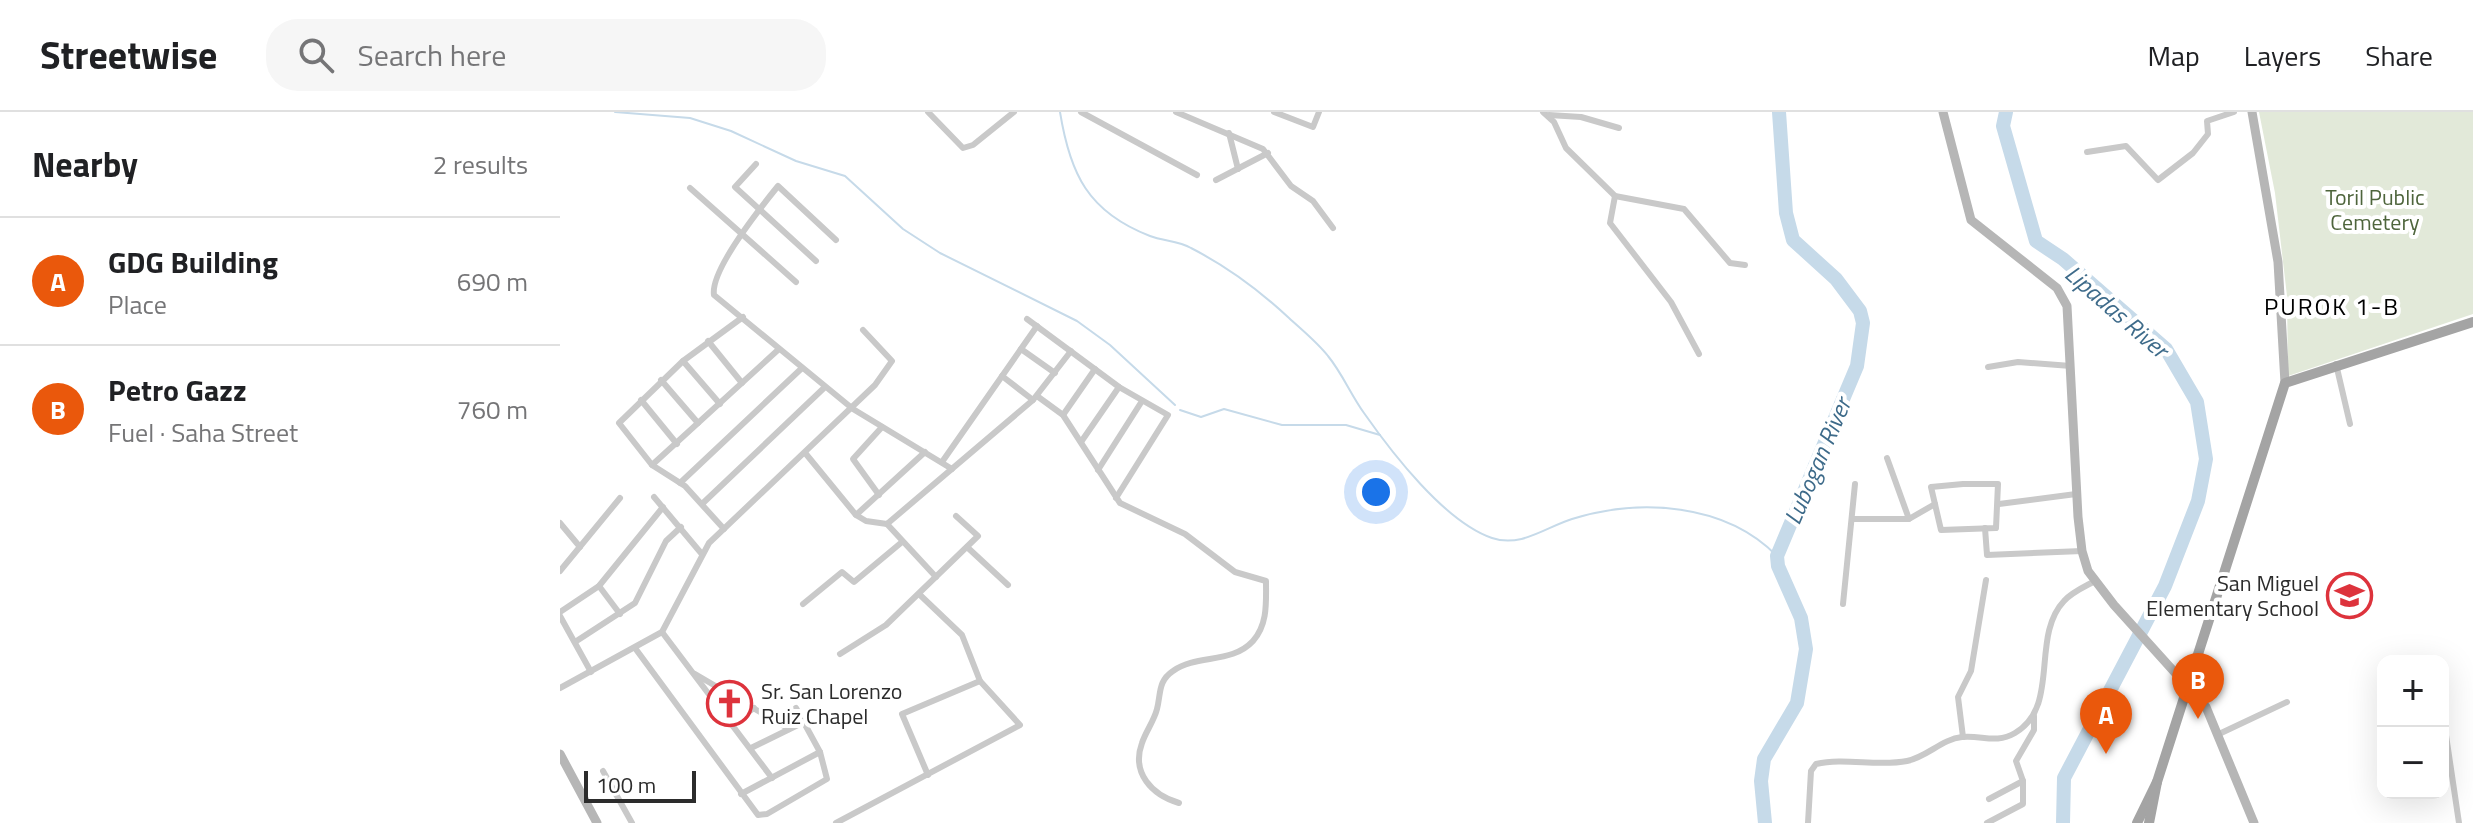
<!DOCTYPE html>
<meta charset="utf-8">
<style>
:root{--surface:#fff;--page:#f6f6f6;--text:#202124;--muted:#757577;--line:#e0e0e0;--accent:#ea580c}
body{margin:0;font-family:"Titillium Web",sans-serif;background:var(--page);color:var(--text)}
.controls{position:absolute;right:24px;bottom:24px;display:grid;overflow:hidden;border-radius:16px;box-shadow:0 8px 32px #0002}
.controls button{width:72px;height:72px;display:grid;place-items:center;padding:0;border:0;border-bottom:2px solid var(--line);background:var(--surface);color:var(--text);font:40px sans-serif}
.scale{position:absolute;left:24px;bottom:20px;width:112px;box-sizing:border-box;padding-left:8px;border:4px solid #2c2c2c;border-top:0;font-size:22px;line-height:28px;white-space:nowrap;color:#2c2c2c;-webkit-text-stroke:6px #fff;paint-order:stroke}
.you{position:absolute;left:816px;top:380px;width:28px;height:28px;margin:-20px;border:6px solid #fff;border-radius:50%;background:#1a73e8;box-shadow:0 0 0 12px #1a73e833}
.badge{display:grid;place-items:center;width:52px;height:52px;border-radius:50%;background:var(--accent);color:#fff;font-size:26px;font-weight:700}
.pin{position:absolute;translate:-50% -66px;filter:drop-shadow(0 2px 4px #0008)}
.pin::after{content:'';position:absolute;top:42px;width:28px;height:24px;background:inherit;clip-path:polygon(0 0,100% 0,50% 100%)}
.list{margin:0;padding:0;list-style:none}
h2{display:flex;justify-content:space-between;align-items:center;height:104px;margin:0;padding:0 32px;font-size:34px}
h2 small{font-size:26px;font-weight:400;color:var(--muted)}
.list li{display:grid;grid-template-columns:52px 1fr auto;gap:24px;align-items:center;box-sizing:border-box;height:128px;padding:0 32px;border-top:2px solid var(--line)}
.list b{display:block;font-size:30px;white-space:nowrap}
.list p{margin:0;font-size:26px;white-space:nowrap;color:var(--muted)}
.list em{font-size:26px;font-style:normal;color:var(--muted)}
.icon{flex:none;width:44px;height:44px;fill:none;stroke:currentColor;stroke-width:2;stroke-linecap:round;stroke-linejoin:round}
.map{position:relative;flex:none;width:1913px;height:711px;overflow:hidden}
header{display:flex;align-items:center;gap:48px;box-sizing:border-box;height:112px;padding:0 40px;background:var(--surface);border-bottom:2px solid var(--line)}
header strong{font-size:38px}
nav{display:flex;gap:44px;margin-inline-start:auto;font-size:28px}
.search{width:560px;height:72px;background:var(--page);display:flex;align-items:center;gap:20px;box-sizing:border-box;padding:0 28px;border-radius:32px;color:var(--muted);font-size:30px}
main{display:flex}
aside{flex:1;background:var(--surface)}
.map>svg:first-child{display:block}
.green{fill:#e2e9d9}
.lines{fill:none;stroke-linecap:round;stroke-linejoin:round}
.stream{stroke:#c6dae9;stroke-width:2}
.river{stroke:#c6dae9;stroke-width:14}
.street{stroke:#c9c9c9;stroke-width:6}
.secondary{stroke:#b6b6b6;stroke-width:9}
.primary{stroke:#a4a4a4;stroke-width:10}
.labels{text-anchor:middle;dominant-baseline:central;stroke-width:8;stroke-linejoin:round;paint-order:stroke}
.park-label{font-size:22px;fill:#4e653c;stroke:#fff}
.poi-label{font-size:22px;fill:#2c2c2c;stroke:#fff;text-anchor:end}
.neighbourhood-label{font-size:24px;letter-spacing:2px;fill:#000;stroke:#fff}
.water-label{font-size:24px;font-style:italic;fill:#3e6b8a;stroke:#fff}
</style>
<header>
<strong>Streetwise</strong>
<div class="search"><svg class="icon" aria-label="search" viewBox="0 0 24 24"><circle cx="10" cy="10" r="6"/><path d="M15 15l6 6"/></svg>Search here</div>
<nav><a>Map</a><a>Layers</a><a>Share</a></nav>
</header>
<main>
<aside>
<h2>Nearby<small>2 results</small></h2>
<ul class="list">
<li><span class="badge">A</span><div><b>GDG Building</b><p>Place</p></div><em>690 m</em></li>
<li><span class="badge">B</span><div><b>Petro Gazz</b><p>Fuel · Saha Street</p></div><em>760 m</em></li>
</ul>
</aside>
<div class="map">
<svg width="1913" height="711" viewBox="0 0 1913 711">
<rect width="100%" height="100%" fill="#fff"/>
<polygon class="green" points="1699,0 1913,0 1913,202 1728,264 1727,184 1715,81"/>
<g class="lines">
<g class="stream">
<polyline points="55,0 130,6 171,19 236,49 285,64 343,117 380,141 517,209 550,233 615,293"/>
<path d="M 500,0 C 510,62 528,100 590,124 C 603,129 619,129 631,136 C 668,155 699,178 729,206 C 742,218 757,230 768,244 C 782,261 791,283 804,301 C 832,341 885,410 932,426 C 961,436 986,415 1012,407 C 1080,386 1165,391 1217,444"/>
<polyline points="620,298 641,305 664,297 722,313 786,313 820,323"/>
</g>
<g class="river">
<polyline points="1446,0 1443,14 1476,129 1503,147 1606,237 1637,290 1646,347 1638,389 1605,474 1504,666 1503,711"/>
<polyline points="1205,711 1201,669 1204,647 1237,591 1246,537 1241,506 1218,454 1217,444 1297,254 1303,211 1300,199 1276,167 1233,128 1226,101 1219,0"/>
</g>
<g class="street">
<polyline points="368,0 403,36 413,33 454,0"/>
<polyline points="521,0 637,63"/>
<polyline points="616,0 703,37 731,74 753,89 773,116"/>
<polyline points="714,0 753,15 759,0"/>
<polyline points="983,0 994,10 1006,36 1055,84 1124,97 1170,151 1185,153"/>
<polyline points="989,3 1021,5 1059,16"/>
<polyline points="669,21 678,57"/>
<polyline points="1527,40 1566,34 1598,68 1633,41 1648,22 1647,9 1674,0"/>
<polyline points="196,52 175,75 256,149"/>
<polyline points="656,68 708,41"/>
<polyline points="130,76 236,170"/>
<polyline points="1055,84 1050,111 1111,190 1139,242"/>
<path d="M 276,128 L 218,74 C 201,95 150,158 154,183 L 293,297 L 392,357"/>
<polyline points="467,207 559,275 608,303 556,386"/>
<polyline points="148,229 182,271"/>
<polyline points="461,237 495,261"/>
<polyline points="123,249 160,292"/>
<polyline points="1776,252 1790,312"/>
<polyline points="1428,255 1458,250 1511,254"/>
<polyline points="442,264 473,288"/>
<polyline points="101,268 138,311"/>
<path d="M 477,284 L 503,303 L 560,391 L 625,422 L 675,460 L 706,469 C 706,490 708,512 693,529 C 672,552 637,542 613,559 C 598,569 601,581 597,597 C 594,609 586,619 582,631 C 571,661 592,683 619,691"/>
<polyline points="81,288 117,332"/>
<polyline points="503,303 535,257"/>
<polyline points="521,330 559,275"/>
<polyline points="246,342 296,403 306,409 327,412 473,288 511,239"/>
<polyline points="1327,346 1349,407"/>
<polyline points="382,350 477,214"/>
<polyline points="92,353 219,237"/>
<polyline points="538,358 582,289"/>
<polyline points="120,371 242,256"/>
<polygon points="1403,372 1438,372 1436,416 1381,418 1371,375"/>
<polyline points="319,383 293,347 322,315"/>
<polyline points="94,385 141,441"/>
<polyline points="142,392 265,275"/>
<polyline points="1439,392 1516,382"/>
<polyline points="296,403 365,340"/>
<polyline points="1292,407 1349,407 1375,392"/>
<polyline points="0,411 20,435"/>
<polyline points="327,412 376,465"/>
<polyline points="1425,416 1427,443 1522,439"/>
<polyline points="164,417 125,374 92,353 59,311 123,249 183,205"/>
<polyline points="407,435 448,473"/>
<polyline points="0,459 60,386"/>
<polyline points="39,474 60,502"/>
<polyline points="243,492 282,460 294,470 342,430"/>
<polyline points="1283,492 1295,372"/>
<polyline points="0,500 39,474 103,395"/>
<polyline points="0,504 31,560"/>
<polyline points="102,520 212,666"/>
<polyline points="15,530 75,491 106,429 121,415"/>
<polyline points="75,536 198,703 207,702 267,667 260,640 236,596"/>
<polyline points="280,542 326,513 418,424 396,404"/>
<polyline points="135,562 229,617"/>
<polyline points="0,576 102,520 149,431 315,273 332,249 303,218"/>
<polyline points="1883,603 1899,711"/>
<polyline points="172,611 194,596"/>
<polyline points="1659,622 1727,590"/>
<polyline points="1403,625 1398,585 1411,559 1426,468"/>
<polyline points="191,636 244,610"/>
<polyline points="43,659 72,711"/>
<polyline points="368,663 342,602 420,569"/>
<polyline points="181,682 260,640"/>
<polyline points="1429,687 1463,669 1456,649 1474,618 1474,604"/>
<polyline points="276,711 460,613 420,569 402,523 359,482"/>
<path d="M 1248,711 L 1251,659 L 1256,652 C 1285,645 1317,655 1347,649 C 1367,645 1382,627 1402,625 C 1422,623 1436,632 1455,621 C 1501,594 1470,525 1504,489 C 1512,480 1524,475 1535,469"/>
<polyline points="1427,711 1463,692 1463,669"/>
</g>
<g class="secondary">
<polyline points="1383,0 1411,108 1497,176 1507,194 1518,405 1522,439 1528,459 1554,493 1646,595 1694,711"/>
<polyline points="1692,0 1718,150 1725,271"/>
<polyline points="0,642 37,711"/>
</g>
<g class="primary">
<polyline points="1577,711 1597,670"/>
<polyline points="1589,711 1597,670 1725,271 1913,210"/>
</g>
</g>
<defs>
<symbol id="school-ring" viewBox="-11 -11 22 22"><circle r="9.5" fill="#fff" stroke="#dd333c" stroke-width="1.5"/><path d="M0-5L7-2L0 1L-7-2ZM-4 1L0 2.5L4 1V4Q0 6-4 4Z" fill="#dd333c"/></symbol>
<symbol id="church-ring" viewBox="-11 -11 22 22"><circle r="9.5" fill="#fff" stroke="#dd333c" stroke-width="1.5"/><path d="M-1.2-6h2.4v3.5h3.3v2.4h-3.3V6h-2.4V-.1h-3.3v-2.4h3.3Z" fill="#dd333c"/></symbol>
</defs>
<g fill-rule="evenodd">
<use href="#school-ring" x="1764" y="458" width="51" height="51"/>
<use href="#church-ring" x="144" y="566" width="51" height="51"/>
</g>
<g class="labels">
<g class="park-label">
<text x="1815" y="85">Toril Public<tspan x="1815" dy="25">Cemetery</tspan></text>
</g>
<g class="poi-label">
<text x="1759" y="471">San Miguel<tspan x="1759" dy="25">Elementary School</tspan></text>
<text x="201" y="579" text-anchor="start">Sr. San Lorenzo<tspan x="201" dy="25">Ruiz Chapel</tspan></text>
</g>
<g class="neighbourhood-label">
<text x="1772" y="194">PUROK 1-B</text>
</g>
<g class="water-label">
<text transform="translate(1557 199) rotate(41)">Lipadas River</text>
<text transform="translate(1257 349) rotate(-67)">Lubogan River</text>
</g>
</g>
</svg>
<div class="controls">
<button>+</button>
<button>−</button>
</div>
<div class="scale">100 m</div>
<div class="you"></div>
<div class="pin badge" style="left:1546px;top:642px">A</div>
<div class="pin badge" style="left:1638px;top:607px">B</div>
</div>
</main>
